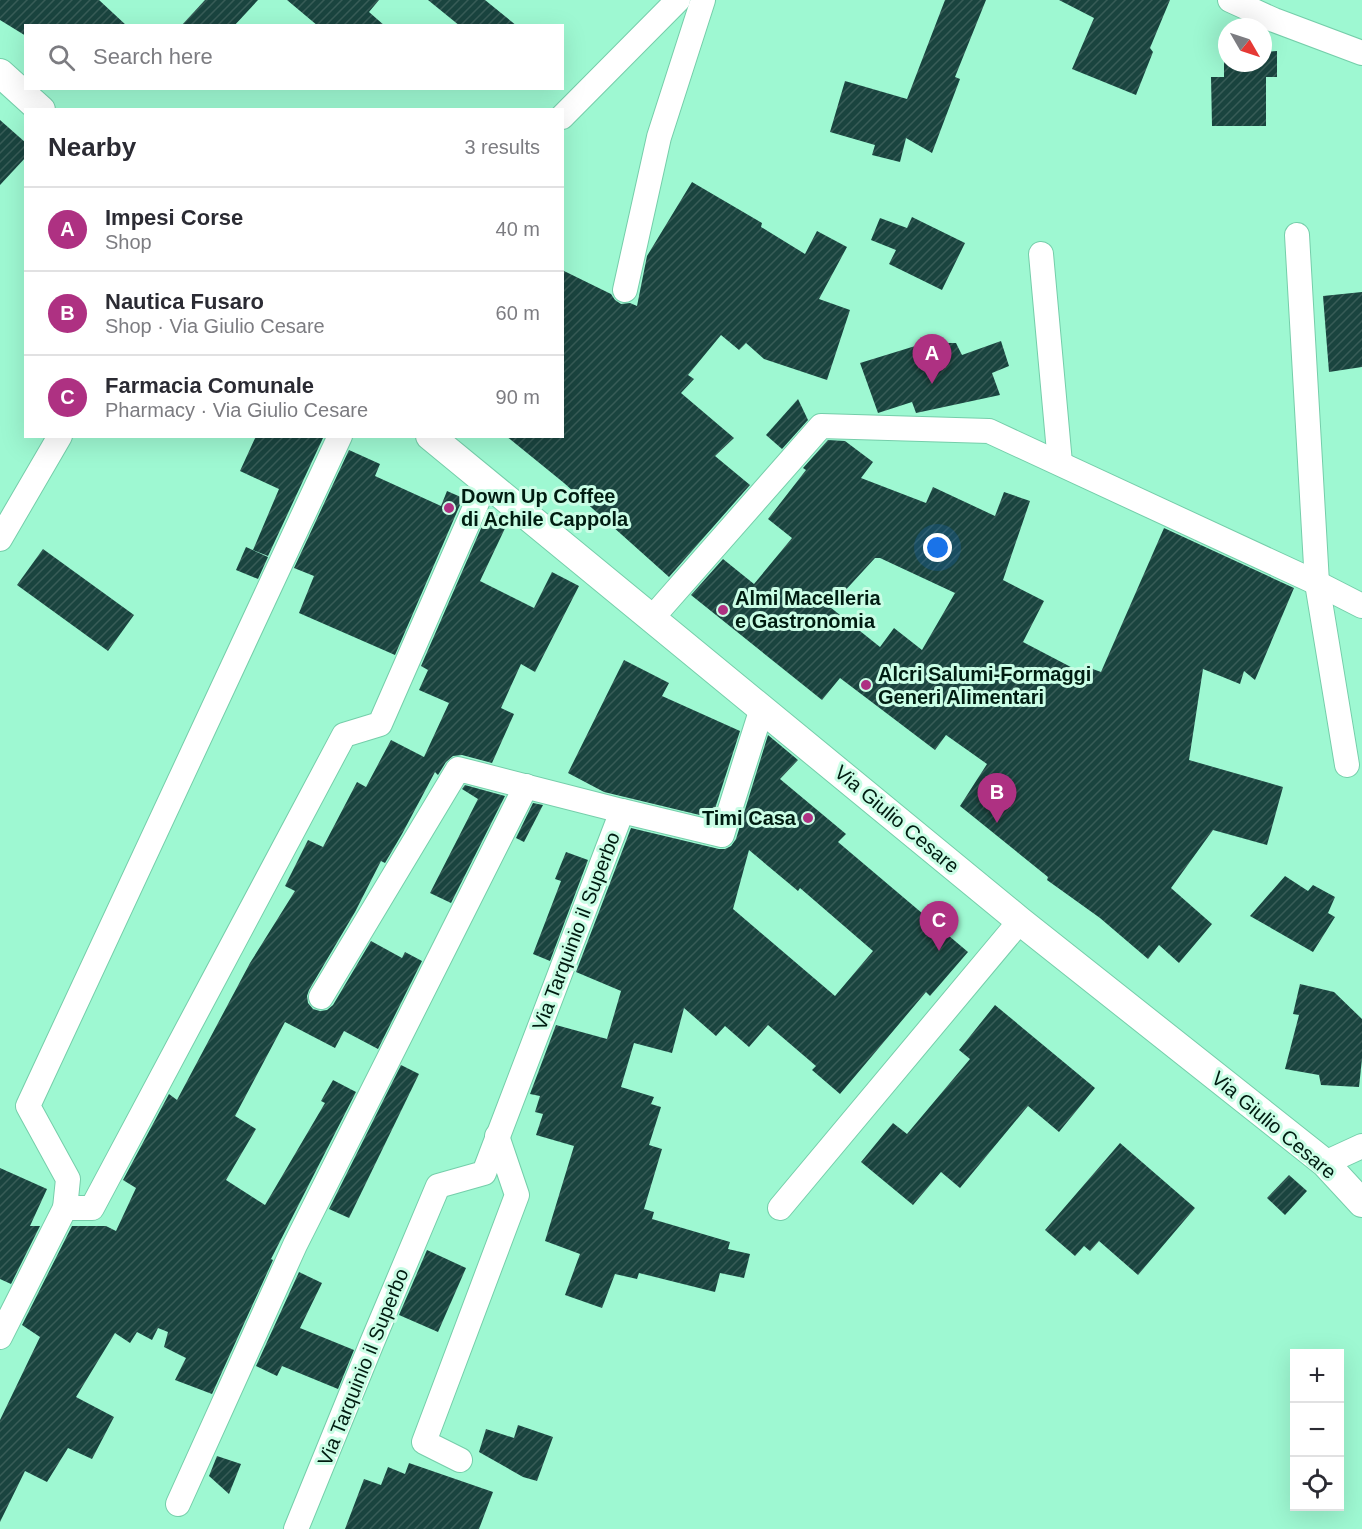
<!DOCTYPE html>
<meta charset="utf-8">
<style>
:root{--surface:#fff;--page:#f2f2f3;--text:#2b2b33;--muted:#7c7c81;--line:#e1e1e2;--accent:#ae3182}
body{margin:0;font-family:Helvetica,sans-serif;background:var(--page);color:var(--text)}
.controls{position:absolute;right:18px;bottom:18px;display:grid;overflow:hidden;border-radius:0px;box-shadow:0 6px 24px #0002}
.controls button{width:54px;height:54px;display:grid;place-items:center;padding:0;border:0;border-bottom:2px solid var(--line);background:var(--surface);color:var(--text);font:30px sans-serif}
.compass{position:absolute;left:1218px;top:18px;width:54px;height:54px;border-radius:50%;background:var(--surface);box-shadow:0 6px 24px #0002;rotate:129deg}
.you{position:absolute;left:938px;top:548px;width:21px;height:21px;margin:-15px;border:4px solid #fff;border-radius:50%;background:#1a73e8;box-shadow:0 0 0 9px #1a73e833}
.badge{display:grid;place-items:center;width:39px;height:39px;border-radius:50%;background:var(--accent);color:#fff;font-size:20px;font-weight:700}
.pin{position:absolute;translate:-50% -50px;filter:drop-shadow(0 2px 3px #0008)}
.pin::after{content:'';position:absolute;top:32px;width:21px;height:18px;background:inherit;clip-path:polygon(0 0,100% 0,50% 100%)}
.list{margin:0;padding:0;list-style:none}
h2{display:flex;justify-content:space-between;align-items:center;height:78px;margin:0;padding:0 24px;font-size:26px}
h2 small{font-size:20px;font-weight:400;color:var(--muted)}
.list li{display:grid;grid-template-columns:39px 1fr auto;gap:18px;align-items:center;box-sizing:border-box;height:84px;padding:0 24px;border-top:2px solid var(--line)}
.list b{display:block;font-size:22px;white-space:nowrap}
.list p{margin:0;font-size:20px;white-space:nowrap;color:var(--muted)}
.list em{font-size:20px;font-style:normal;color:var(--muted)}
.icon{flex:none;width:33px;height:33px;fill:none;stroke:currentColor;stroke-width:2;stroke-linecap:round;stroke-linejoin:round}
.map{position:relative;flex:none;width:1362px;height:1529px;overflow:hidden}
.search{position:absolute;background:var(--surface);box-shadow:0 6px 24px #0002;left:24px;top:24px;width:540px;height:66px;display:flex;align-items:center;gap:15px;box-sizing:border-box;padding:0 21px;border-radius:0px;color:var(--muted);font-size:22px}
.panel{position:absolute;background:var(--surface);box-shadow:0 6px 24px #0002;left:24px;top:108px;width:540px;height:330px;border-radius:0px}
.map>svg:first-child{display:block}
.building{fill:url(#building-hatch);fill-rule:evenodd}
.lines{fill:none;stroke-linecap:round;stroke-linejoin:round}
.minor-casing{stroke:#75ceaa;stroke-width:26}
.tertiary-casing{stroke:#75ceaa;stroke-width:30}
.minor{stroke:#fff;stroke-width:24}
.tertiary{stroke:#fff;stroke-width:28}
.poi-dot{fill:#ae3182;stroke:#c9fde5;stroke-width:2}
.labels{text-anchor:middle;dominant-baseline:central;stroke-width:6;stroke-linejoin:round;paint-order:stroke}
.poi-label{font-size:20px;font-weight:bold;fill:#001c11;stroke:#c9fde5;text-anchor:start}
.street-label{font-size:20px;fill:#001c11;stroke:#c9fde5}
</style>
<div class="map">
<svg width="1362" height="1529" viewBox="0 0 1362 1529">
<defs>
<pattern id="building-hatch" width="6" height="6" patternUnits="userSpaceOnUse" patternTransform="scale(1.5)"><rect width="6" height="6" fill="#1a443f"/><path d="M-1 1l2-2M0 6l6-6M5 7l2-2" fill="none" stroke="#385c57"/></pattern>
</defs>
<rect width="100%" height="100%" fill="#9ef8d2"/>
<g class="building">
<polygon points="0,0 99,0 127,26 26,26 26,36 0,20"/>
<polygon points="205,0 258,0 234,26 181,26"/>
<polygon points="287,0 379,0 369,12 385,26 318,26"/>
<polygon points="428,0 485,0 517,26 460,26"/>
<polygon points="945,0 986,0 955,77 960,79 932,153 906,138 900,162 872,155 875,145 830,132 845,81 907,99"/>
<polygon points="1059,0 1170,0 1150,48 1153,52 1136,95 1072,69 1094,18"/>
<polygon points="1277,51 1277,77 1266,77 1266,126 1212,126 1211,77 1224,77 1224,52 1227,52 1227,63 1263,63 1263,52"/>
<polygon points="0,120 26,143 26,157 0,185"/>
<polygon points="692,182 762,223 761,227 805,254 817,231 847,247 819,299 850,310 827,380 764,359 746,343 739,350 721,335 688,375 694,379 681,393 734,438 715,456 750,485 669,577 564,483 506,436 562,436 562,270 611,294 615,300 621,304 630,303 637,306 647,256"/>
<polygon points="912,217 965,243 942,290 889,264 896,250 871,240 880,218 907,228"/>
<polygon points="1362,292 1362,367 1329,372 1323,296"/>
<polygon points="1001,341 1009,366 992,373 1000,395 916,413 912,402 878,413 860,363 925,343 956,343 962,355"/>
<polygon points="798,399 808,420 782,449 766,435"/>
<polygon points="256,436 319,436 323,438 268,556 253,550 279,489 240,471"/>
<path d="M 828,440 L 845,441 L 873,462 L 861,478 L 926,503 L 933,487 L 995,516 L 1004,492 L 1030,501 L 1003,580 L 1044,601 L 1023,642 L 1088,676 L 1090,668 L 1101,672 L 1164,528 L 1294,588 L 1255,680 L 1244,671 L 1240,684 L 1203,669 L 1189,760 L 1283,787 L 1267,845 L 1213,830 L 1171,888 L 1212,924 L 1179,963 L 1159,945 L 1148,959 L 1100,918 L 1047,880 L 1048,877 L 960,806 L 987,764 L 946,735 L 935,750 L 840,678 L 822,700 L 691,595 L 723,559 L 754,584 L 792,538 L 768,519 L 806,470 L 803,468 ZM 875,558 L 880,558 L 955,593 L 922,650 L 894,628 L 880,647 L 830,607 Z"/>
<polygon points="349,450 380,464 375,476 441,506 447,491 463,498 395,655 299,613 314,576 294,568"/>
<polygon points="489,510 508,522 480,581 534,608 552,572 579,586 535,672 521,664 501,708 514,714 492,763 462,755 453,756 446,762 438,775 435,772 402,834 385,863 381,861 355,912 309,990 307,996 308,1003 313,1009 320,1011 327,1010 333,1005 371,941 402,958 405,952 422,961 378,1049 344,1031 335,1048 285,1022 235,1116 256,1129 226,1180 265,1205 325,1103 321,1101 333,1080 356,1092 271,1259 273,1260 212,1394 175,1380 186,1358 164,1347 168,1332 158,1328 152,1340 137,1332 130,1343 115,1333 76,1397 114,1417 92,1459 68,1448 47,1482 25,1471 0,1522 0,1420 40,1337 22,1325 72,1226 106,1226 116,1231 136,1188 123,1180 169,1094 177,1100 250,963 295,891 285,886 308,840 323,847 357,782 366,787 391,740 424,757 449,703 419,690 428,670 421,666"/>
<polygon points="246,547 268,557 258,579 236,570"/>
<polygon points="43,549 134,615 108,651 17,585"/>
<polygon points="624,660 669,683 662,696 740,731 712,818 604,792 568,773"/>
<path d="M 768,735 L 798,760 L 780,779 L 846,834 L 838,842 L 968,952 L 930,996 L 926,992 L 840,1094 L 812,1070 L 816,1066 L 768,1025 L 749,1047 L 725,1026 L 716,1036 L 684,1008 L 672,1053 L 634,1043 L 621,1087 L 654,1097 L 651,1104 L 661,1107 L 649,1145 L 662,1149 L 644,1209 L 654,1212 L 652,1219 L 730,1242 L 728,1249 L 750,1254 L 744,1278 L 720,1273 L 715,1292 L 639,1273 L 637,1279 L 615,1274 L 602,1308 L 565,1295 L 580,1254 L 545,1241 L 574,1146 L 536,1135 L 543,1114 L 535,1112 L 540,1096 L 530,1094 L 556,1025 L 607,1039 L 621,991 L 576,972 L 631,828 L 719,849 L 725,849 L 731,846 L 736,839 ZM 749,850 L 798,891 L 800,888 L 873,951 L 835,996 L 733,909 Z"/>
<polygon points="465,785 505,796 451,903 430,893 478,799 462,789"/>
<polygon points="533,803 543,805 524,842 516,838"/>
<polygon points="566,852 588,860 550,961 533,954 561,881 555,879"/>
<polygon points="1285,876 1308,891 1313,885 1335,897 1328,913 1335,917 1313,952 1250,916"/>
<polygon points="1300,984 1334,992 1362,1019 1362,1059 1359,1087 1321,1085 1319,1075 1285,1069 1299,1015 1293,1014"/>
<polygon points="995,1005 1095,1088 1059,1132 1028,1106 960,1188 941,1172 913,1205 861,1162 893,1123 907,1134 970,1059 959,1050"/>
<polygon points="401,1065 419,1074 349,1218 329,1209"/>
<polygon points="1120,1143 1195,1208 1138,1275 1099,1241 1090,1251 1084,1246 1075,1256 1045,1230"/>
<polygon points="0,1168 47,1189 30,1226 40,1226 11,1284 0,1279"/>
<polygon points="1289,1175 1307,1191 1285,1215 1267,1198"/>
<polygon points="427,1250 466,1268 438,1332 399,1315"/>
<polygon points="299,1272 322,1283 300,1328 354,1350 338,1389 282,1366 277,1376 256,1366"/>
<polygon points="518,1425 553,1437 537,1481 523,1477 479,1452 486,1429 514,1438"/>
<polygon points="217,1456 241,1464 229,1494 209,1476"/>
<polygon points="409,1463 493,1492 479,1529 345,1529 364,1479 381,1485 388,1467 405,1474"/>
</g>
<g class="lines">
<defs>
<g id="minor">
<polyline points="1230,0 1274,20 1362,53"/>
<polyline points="562,117 678,0"/>
<polyline points="1297,235 1317,583 1347,765"/>
<polyline points="1041,254 1060,463"/>
<polyline points="625,290 659,137 703,0"/>
<polyline points="0,539 60,436"/>
<polyline points="652,618 821,426 989,431 1317,583 1362,606"/>
<polyline points="321,997 458,769 622,811"/>
<polyline points="1325,1163 1362,1146"/>
<polyline points="65,1208 68,1179 28,1106 340,436"/>
<polyline points="780,1208 1020,921"/>
<polyline points="0,1337 65,1208 92,1208 344,735 380,724 486,482"/>
<polyline points="460,1460 424,1442 517,1195 497,1136"/>
<polyline points="178,1504 295,1245 526,786"/>
<polyline points="296,1529 371,1345 438,1186 484,1173 622,811 722,835 762,708"/>
</g>
<g id="tertiary">
<polyline points="0,73 41,110"/>
<polyline points="430,436 1020,921 1325,1163 1362,1203"/>
</g>
</defs>
<use href="#minor" class="minor-casing"/>
<use href="#tertiary" class="tertiary-casing"/>
<use href="#minor" class="minor"/>
<use href="#tertiary" class="tertiary"/>
</g>
<g class="poi-dot">
<circle cx="449" cy="508" r="6"/>
<circle cx="723" cy="610" r="6"/>
<circle cx="866" cy="685" r="6"/>
<circle cx="808" cy="818" r="6"/>
</g>
<g class="labels">
<g class="poi-label">
<text x="461" y="496">Down Up Coffee<tspan x="461" dy="23">di Achile Cappola</tspan></text>
<text x="735" y="598">Almi Macelleria<tspan x="735" dy="23">e Gastronomia</tspan></text>
<text x="878" y="674">Alcri Salumi-Formaggi<tspan x="878" dy="23">Generi Alimentari</tspan></text>
<text x="796" y="818" text-anchor="end">Timi Casa</text>
</g>
<g class="street-label">
<text transform="translate(897 819) rotate(40)">Via Giulio Cesare</text>
<text transform="translate(576 931) rotate(-69)">Via Tarquinio il Superbo</text>
<text transform="translate(1274 1125) rotate(40)">Via Giulio Cesare</text>
<text transform="translate(363 1367) rotate(-68)">Via Tarquinio il Superbo</text>
</g>
</g>
</svg>
<div class="controls">
<button>+</button>
<button>−</button>
<button><svg class="icon" aria-label="locate" viewBox="0 0 24 24"><circle cx="12" cy="12" r="6"/><path d="M12 2v4M12 18v4M2 12h4M18 12h4"/></svg></button>
</div>
<svg class="compass" viewBox="-18 -18 36 36"><path d="M0-13l5 13h-10z" fill="#e53935"/><path d="M0 13l5-13h-10z" fill="#7c7c81"/></svg>
<div class="you"></div>
<div class="pin badge" style="left:932px;top:384px">A</div>
<div class="pin badge" style="left:997px;top:823px">B</div>
<div class="pin badge" style="left:939px;top:951px">C</div>
<div class="search"><svg class="icon" aria-label="search" viewBox="0 0 24 24"><circle cx="10" cy="10" r="6"/><path d="M15 15l6 6"/></svg>Search here</div>
<section class="panel">
<h2>Nearby<small>3 results</small></h2>
<ul class="list">
<li><span class="badge">A</span><div><b>Impesi Corse</b><p>Shop</p></div><em>40 m</em></li>
<li><span class="badge">B</span><div><b>Nautica Fusaro</b><p>Shop · Via Giulio Cesare</p></div><em>60 m</em></li>
<li><span class="badge">C</span><div><b>Farmacia Comunale</b><p>Pharmacy · Via Giulio Cesare</p></div><em>90 m</em></li>
</ul>
</section>
</div>
